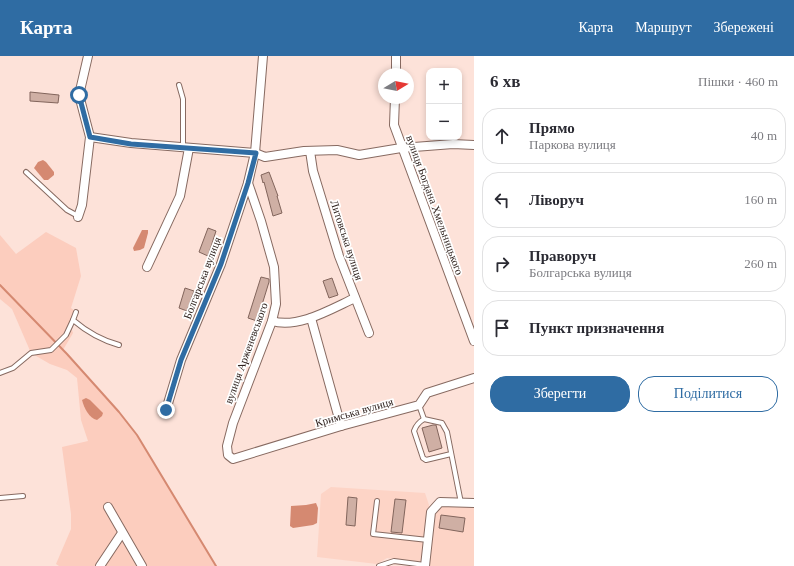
<!DOCTYPE html>
<html lang="uk">
<meta charset="utf-8">
<style>
:root{--surface:#fff;--page:#f7f7f7;--text:#2b2b33;--muted:#7c7c81;--line:#e1e1e2;--accent:#2f6ca3}
body{margin:0;font-family:"Times New Roman",serif;background:var(--page);color:var(--text)}
.controls{position:absolute;right:12px;top:12px;display:grid;overflow:hidden;border-radius:8px;box-shadow:0 2px 6px #0003}
.controls button{width:36px;height:36px;display:grid;place-items:center;padding:0;border:0;border-bottom:1px solid var(--line);background:var(--surface);color:var(--text);font:20px sans-serif}
.compass{position:absolute;left:378px;top:12px;width:36px;height:36px;border-radius:50%;background:var(--surface);box-shadow:0 2px 6px #0003;rotate:80deg}
.stop{position:absolute;width:12px;height:12px;margin:-9px;border:3px solid #2f6ca3;border-radius:50%;background:#fff}
.stop.end{background:#2f6ca3;border-color:#fff;box-shadow:0 1px 4px #0008}
.list{margin:0;padding:0;list-style:none}
h2{display:flex;justify-content:space-between;align-items:center;height:52px;margin:0;padding:0 16px;font-size:17px}
h2 small{font-size:13px;font-weight:400;color:var(--muted)}
.list li{display:grid;grid-template-columns:26px 1fr auto;gap:12px;align-items:center;box-sizing:border-box;height:56px;margin:0 8px 8px;padding:0 8px;border:1px solid var(--line);border-radius:16px}
.list b{display:block;font-size:15px;white-space:nowrap}
.list p{margin:0;font-size:13px;white-space:nowrap;color:var(--muted)}
.list em{font-size:13px;font-style:normal;color:var(--muted)}
.actions{display:flex;gap:8px;padding:12px 16px}
.actions a{flex:1;padding:9px 0;border:1px solid var(--accent);border-radius:16px;text-align:center;font-size:14px;color:var(--accent)}
.actions .main{background:var(--accent);color:#fff}
.icon{flex:none;width:22px;height:22px;fill:none;stroke:currentColor;stroke-width:2;stroke-linecap:round;stroke-linejoin:round}
.map{position:relative;flex:none;width:474px;height:510px;overflow:hidden}
header{display:flex;align-items:center;gap:24px;box-sizing:border-box;height:56px;padding:0 20px;background:var(--accent);color:#fff}
header strong{font-size:19px}
nav{display:flex;gap:22px;margin-inline-start:auto;font-size:14px}
main{display:flex}
aside{flex:1;background:var(--surface)}
.map>svg:first-child{display:block}
.built{fill:#fdd4c6}
.green{fill:#fccdbe}
.water{fill:#d58971}
.lines{fill:none;stroke-linecap:round;stroke-linejoin:round}
.stream{stroke:#d58971;stroke-width:2}
.building{fill:#cfafa4;stroke:#82655c}
.service-casing{stroke:#876a61;stroke-width:6}
.minor-casing{stroke:#876a61;stroke-width:10}
.service{stroke:#fff;stroke-width:4}
.minor{stroke:#fff;stroke-width:8}
.route{stroke:#2f6ca3;stroke-width:5}
.labels{text-anchor:middle;dominant-baseline:central;stroke-width:3.5;stroke-linejoin:round;paint-order:stroke}
.street-label{font-size:11px;fill:#30231f;stroke:#fff}
</style>
<header>
<strong>Карта</strong>
<nav><a>Карта</a><a>Маршрут</a><a>Збережені</a></nav>
</header>
<main>
<div class="map">
<svg width="474" height="510" viewBox="0 0 474 510">
<rect width="100%" height="100%" fill="#fde2d9"/>
<polygon class="built" points="331,431 425,437 431,455 440,446 474,447 474,510 425,510 425,506 387,502 377,508 317,501 321,438"/>
<polygon class="green" points="46,176 76,192 81,220 71,252 76,256 71,271 73,277 63,294 119,356 137,379 216,510 59,510 56,508 71,473 71,458 62,391 88,385 81,364 77,322 67,314 50,308 31,297 12,253 0,243 0,179 16,198"/>
<g class="water">
<polygon points="43,104 46,106 54,116 54,119 48,124 44,124 34,112 38,106"/>
<polygon points="142,174 148,174 148,177 144,192 140,194 134,195 133,192"/>
<path d="M 86,342 L 90,344 L 103,357 L 102,360 L 97,364 C 89,362 84,352 82,344 Z"/>
<polygon points="316,447 318,452 317,467 313,469 293,472 290,470 291,450 306,449"/>
</g>
<g class="lines">
<polyline class="stream" points="0,229 67,298 119,356 137,379 216,510"/>
</g>
<g class="building">
<polygon points="30,36 59,39 58,47 30,45"/>
<polygon points="269,116 278,140 277,140 282,157 273,160 264,126 263,127 261,119"/>
<polygon points="208,172 216,175 208,200 199,196"/>
<polygon points="261,221 269,223 269,226 257,265 248,262"/>
<polygon points="332,222 338,239 329,242 323,225"/>
<polygon points="185,232 194,235 187,255 179,252"/>
<polygon points="433,369 436,369 442,392 429,396 422,372"/>
<polygon points="348,441 357,442 355,470 346,469"/>
<polygon points="395,443 406,444 402,477 391,476"/>
<polygon points="441,459 465,462 463,476 439,472"/>
</g>
<g class="lines">
<defs>
<g id="service">
<polyline points="179,29 183,43 183,91"/>
<polyline points="26,116 67,154 78,160"/>
<path d="M 76,256 L 73,264 C 87,276 101,284 119,289"/>
<polyline points="0,317 13,312 31,297 51,294 66,279 73,264"/>
<polyline points="419,349 424,363 442,367 447,376 461,447"/>
<path d="M 424,363 C 419,366 416,369 414,375 L 423,402 L 426,404 L 451,398"/>
<polyline points="0,442 23,440"/>
<polyline points="377,445 373,478 428,484"/>
<polyline points="379,510 394,505 425,509"/>
</g>
<g id="minor">
<polyline points="396,18 396,0"/>
<polyline points="395,42 394,69 474,285"/>
<polyline points="90,81 131,87 255,97 265,101 304,95 337,94 359,99 401,92 453,88 474,89"/>
<polyline points="310,95 313,115 339,200 369,277"/>
<polyline points="248,127 261,165 274,211 276,248 272,265 233,367 227,390 228,399 233,403 341,370 419,349 427,337 474,322"/>
<polyline points="78,161 82,149 90,81 79,39 88,0"/>
<polyline points="147,211 180,140 189,92"/>
<polyline points="311,262 341,370"/>
<path d="M 272,265 C 298,273 331,253 355,242"/>
<polyline points="166,354 181,304 221,208 248,127 255,97 263,0"/>
<polyline points="108,451 142,510"/>
<polyline points="100,510 122,477"/>
<polyline points="425,510 431,456 440,446 474,447"/>
</g>
</defs>
<use href="#service" class="service-casing"/>
<use href="#minor" class="minor-casing"/>
<use href="#service" class="service"/>
<use href="#minor" class="minor"/>
</g>
<g class="lines">
<polyline class="route" points="79,39 90,81 131,88 256,97 248,127 221,208 181,304 166,354"/>
</g>
<g class="labels">
<g class="street-label">
<text transform="translate(435 149) rotate(70)">вулиця Богдана Хмельницького</text>
<text transform="translate(347 184) rotate(72)">Литовська вулиця</text>
<text transform="translate(202 222) rotate(-69)">Болгарська вулиця</text>
<text transform="translate(246 297) rotate(-70)">вулиця Арженевського</text>
<text transform="translate(354 356) rotate(-16)">Кримська вулиця</text>
</g>
</g>
</svg>
<div class="controls">
<button>+</button>
<button>−</button>
</div>
<svg class="compass" viewBox="-18 -18 36 36"><path d="M0-13l5 13h-10z" fill="#e53935"/><path d="M0 13l5-13h-10z" fill="#7c7c81"/></svg>
<div class="stop" style="left:79px;top:39px"></div>
<div class="stop end" style="left:166px;top:354px"></div>
</div>
<aside>
<h2>6 хв<small>Пішки · 460 m</small></h2>
<ul class="list">
<li><svg class="icon" aria-label="ahead" viewBox="0 0 24 24"><path d="M12 20V5M6 11l6-6 6 6"/></svg><div><b>Прямо</b><p>Паркова вулиця</p></div><em>40 m</em></li>
<li><svg class="icon" aria-label="left" viewBox="0 0 24 24"><path d="M17 20v-9H6M10 6l-5 5 5 5"/></svg><div><b>Ліворуч</b></div><em>160 m</em></li>
<li><svg class="icon" aria-label="right" viewBox="0 0 24 24"><path d="M7 20v-9h11M14 6l5 5-5 5"/></svg><div><b>Праворуч</b><p>Болгарська вулиця</p></div><em>260 m</em></li>
<li><svg class="icon" aria-label="arrive" viewBox="0 0 24 24"><path d="M6 21V4h12l-3 4 3 4H6"/></svg><div><b>Пункт призначення</b></div></li>
</ul>
<div class="actions"><a class="main">Зберегти</a><a>Поділитися</a></div>
</aside>
</main>
